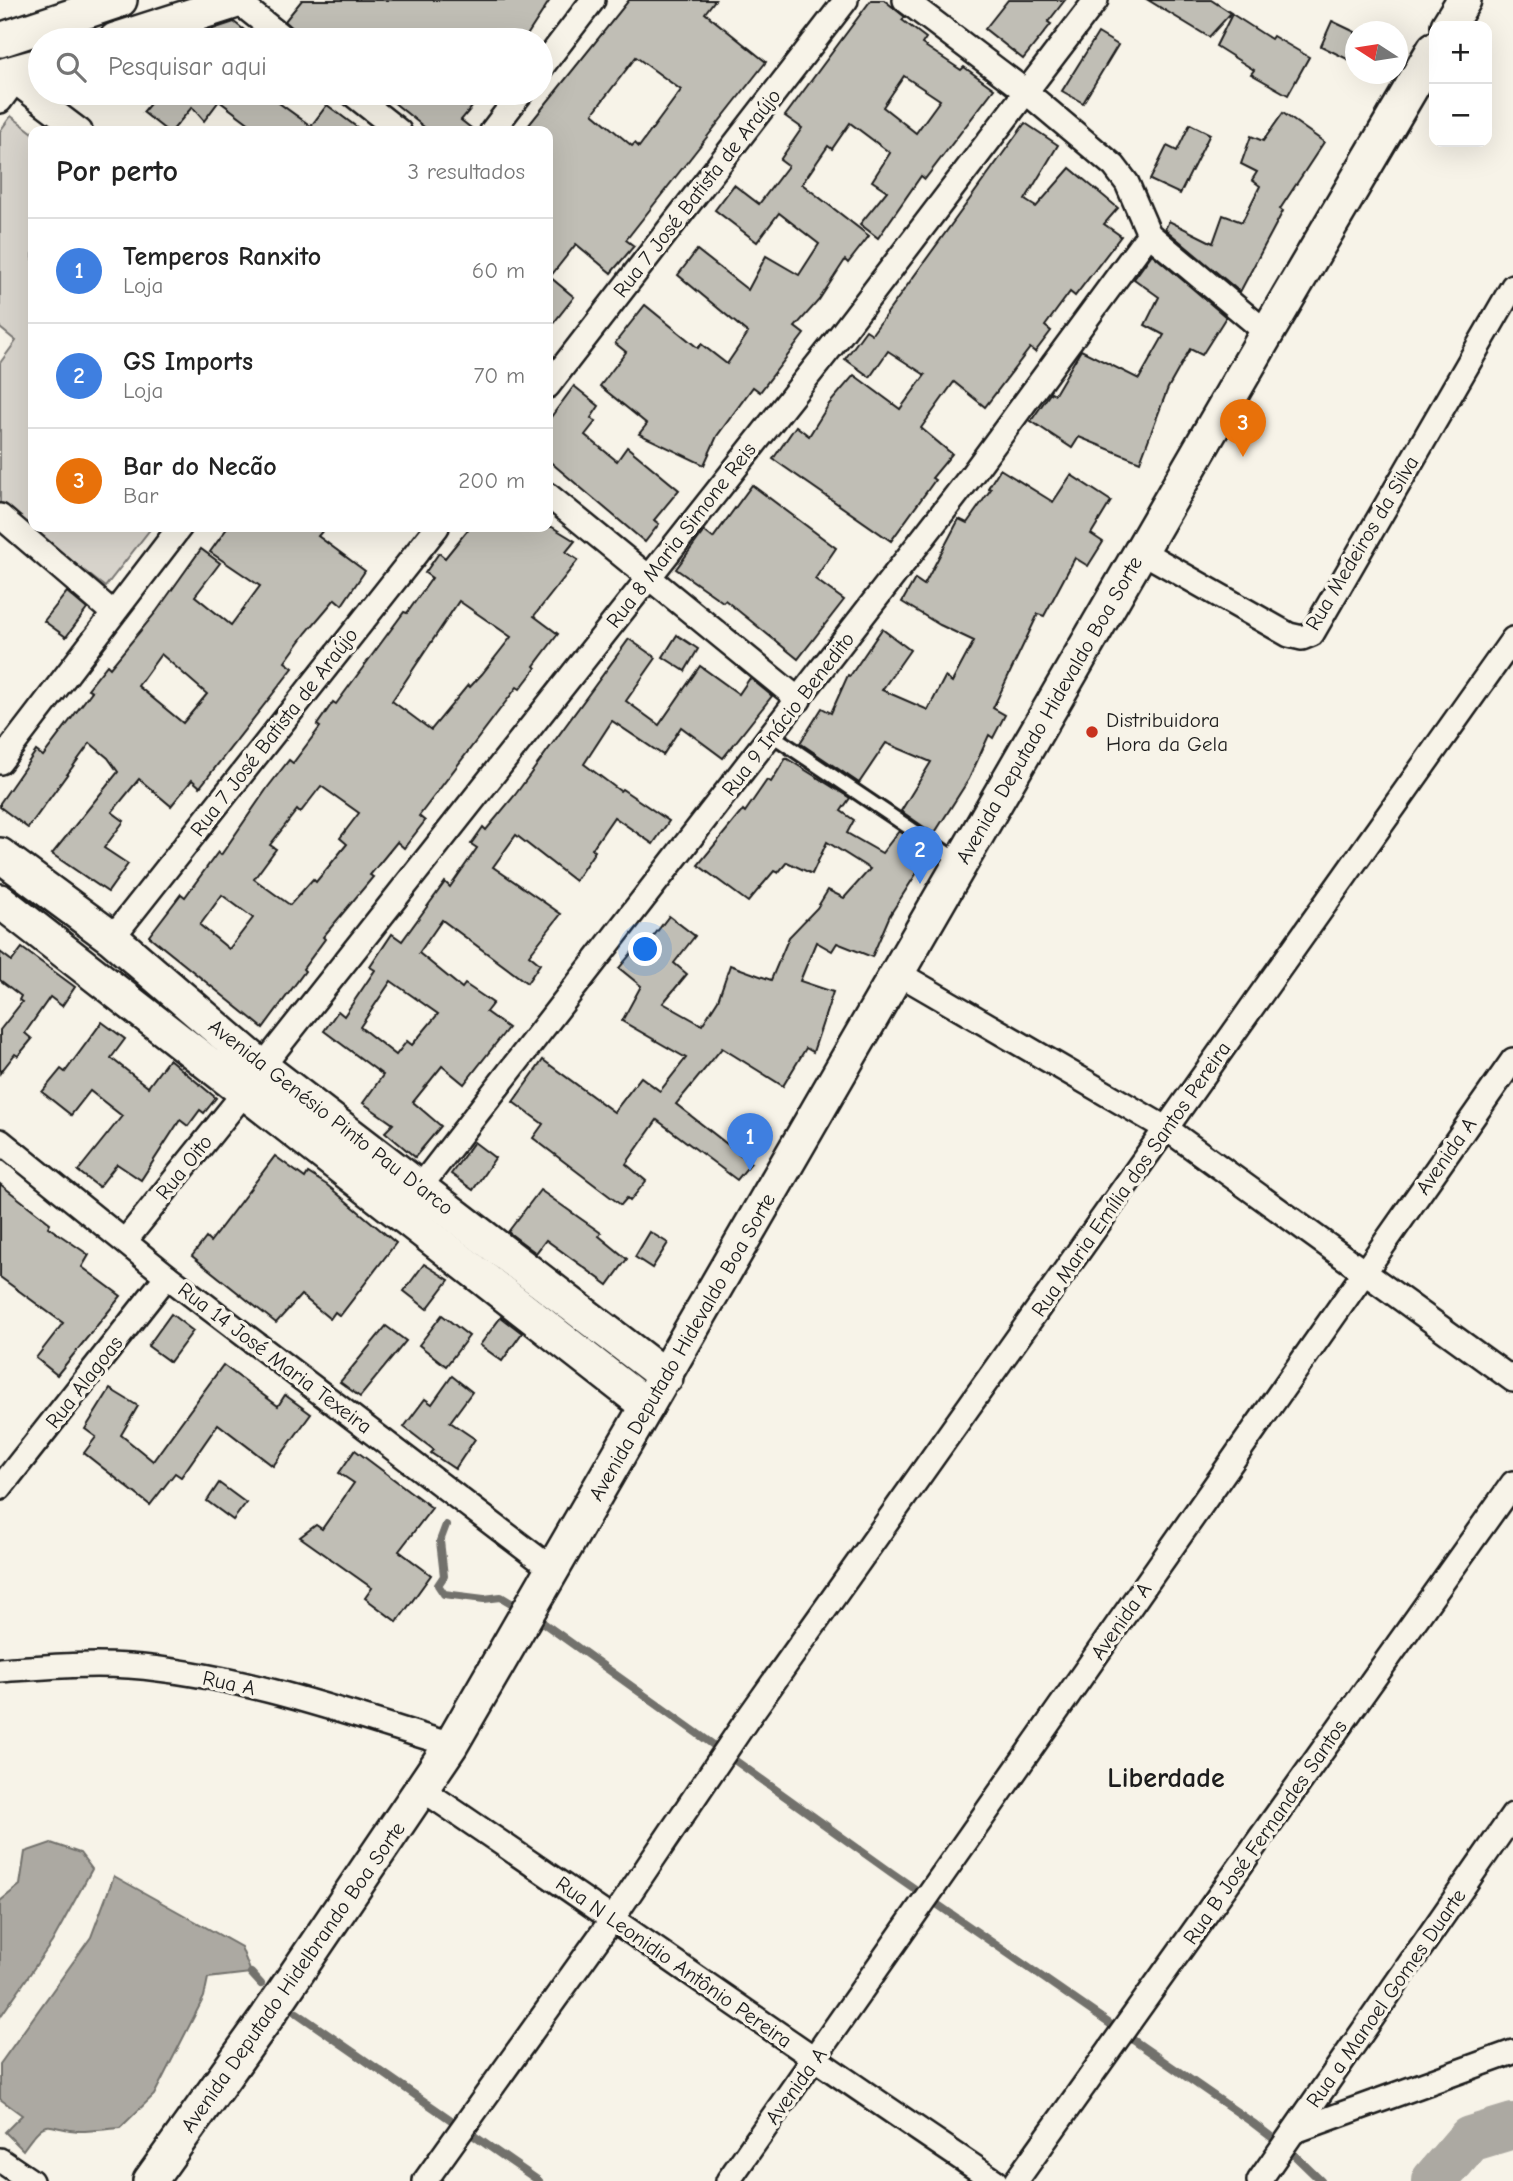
<!DOCTYPE html>
<html lang="pt">
<meta charset="utf-8">
<style>
:root{--surface:#fff;--page:#f6f6f6;--text:#222;--muted:#767676;--line:#e0e0e0;--accent:#c8321e}
body{margin:0;font-family:"Comic Neue",sans-serif;background:var(--page);color:var(--text)}
.controls{position:absolute;right:21px;top:21px;display:grid;overflow:hidden;border-radius:14px;box-shadow:0 7px 28px #0002}
.controls button{width:63px;height:63px;display:grid;place-items:center;padding:0;border:0;border-bottom:2px solid var(--line);background:var(--surface);color:var(--text);font:35px sans-serif}
.compass{position:absolute;left:1345px;top:21px;width:63px;height:63px;border-radius:50%;background:var(--surface);box-shadow:0 7px 28px #0002;rotate:282deg}
.you{position:absolute;left:646px;top:950px;width:24px;height:24px;margin:-18px;border:5px solid #fff;border-radius:50%;background:#1a73e8;box-shadow:0 0 0 10px #1a73e833}
.badge{display:grid;place-items:center;width:46px;height:46px;border-radius:50%;background:var(--accent);color:#fff;font-size:23px;font-weight:700}
.pin{position:absolute;translate:-50% -58px;filter:drop-shadow(0 2px 4px #0008)}
.pin::after{content:'';position:absolute;top:37px;width:24px;height:21px;background:inherit;clip-path:polygon(0 0,100% 0,50% 100%)}
.list{margin:0;padding:0;list-style:none}
h2{display:flex;justify-content:space-between;align-items:center;height:91px;margin:0;padding:0 28px;font-size:30px}
h2 small{font-size:23px;font-weight:400;color:var(--muted)}
.list li{display:grid;grid-template-columns:46px 1fr auto;gap:21px;align-items:center;box-sizing:border-box;height:105px;padding:0 28px;border-top:2px solid var(--line)}
.list b{display:block;font-size:26px;white-space:nowrap}
.list p{margin:0;font-size:23px;white-space:nowrap;color:var(--muted)}
.list em{font-size:23px;font-style:normal;color:var(--muted)}
.icon{flex:none;width:38px;height:38px;fill:none;stroke:currentColor;stroke-width:2;stroke-linecap:round;stroke-linejoin:round}
.map{position:relative;flex:none;width:1513px;height:2181px;overflow:hidden}
.search{position:absolute;background:var(--surface);box-shadow:0 7px 28px #0002;left:28px;top:28px;width:525px;height:77px;display:flex;align-items:center;gap:18px;box-sizing:border-box;padding:0 24px;border-radius:38px;color:var(--muted);font-size:26px}
.panel{position:absolute;background:var(--surface);box-shadow:0 7px 28px #0002;left:28px;top:126px;width:525px;height:406px;border-radius:14px}
.map>svg:first-child{display:block}
.green{fill:#d7d3cb;stroke:#7a7874;stroke-width:2}
.water{fill:#aca9a2;stroke:#72716c;stroke-width:2}
.lines{fill:none;stroke-linecap:round;stroke-linejoin:round}
.stream{stroke:#72716c;stroke-width:8}
.river{stroke:#aca9a2;stroke-width:46}
.building{fill:#c0beb5;stroke:#1c1c1c;stroke-width:2;fill-rule:evenodd}
.lane-casing{stroke:#1c1c1c;stroke-width:18}
.street-casing{stroke:#1c1c1c;stroke-width:28}
.secondary-casing{stroke:#1c1c1c;stroke-width:38}
.lane{stroke:#f7f3e8;stroke-width:12}
.street{stroke:#f7f3e8;stroke-width:23}
.secondary{stroke:#f7f3e8;stroke-width:33}
.poi-dot{fill:#c8321e;stroke:#f7f3e8;stroke-width:2.5}
.labels{text-anchor:middle;dominant-baseline:central;stroke-width:7;stroke-linejoin:round;paint-order:stroke}
.street-label{font-size:21px;fill:#1c1c1c;stroke:#f7f3e8}
.poi-label{font-size:21px;fill:#1c1c1c;stroke:#f7f3e8;text-anchor:start}
.district-label{font-size:28px;font-weight:bold;fill:#1c1c1c;stroke:#f7f3e8}
</style>
<div class="map">
<svg width="1513" height="2181" viewBox="0 0 1513 2181">
<rect width="100%" height="100%" fill="#f7f3e8"/>
<filter id="ink" filterUnits="userSpaceOnUse"><feTurbulence type="fractalNoise" baseFrequency=".0143" numOctaves="2"/><feDisplacementMap in="SourceGraphic" scale="14" xChannelSelector="R" yChannelSelector="G"/><feConvolveMatrix kernelMatrix="1 2 1 2 8 2 1 2 1" color-interpolation-filters="sRGB"/></filter>
<g filter="url(#ink)">
<polygon class="green" points="11,116 33,133 33,527 152,527 105,587 0,505 0,363 16,341 0,328 0,131"/>
<g class="water">
<polygon points="51,1843 80,1853 92,1869 52,1942 0,2017 0,1901 20,1885 25,1852"/>
<path d="M 114,1876 L 241,1947 L 251,1973 L 208,1978 L 204,1997 L 154,2095 L 120,2128 C 107,2129 93,2131 80,2131 C 44,2129 49,2113 23,2150 L 5,2132 L 22,2115 L 0,2099 L 0,2064 L 91,1937 Z"/>
</g>
<g class="lines">
<g class="stream">
<polyline points="446,1525 440,1541 444,1576 438,1585 444,1594 484,1599 501,1597 521,1609"/>
<polyline points="535,1617 892,1873 1253,2123 1291,2152 1321,2181"/>
<polyline points="251,1973 261,1984"/>
<polyline points="297,2013 539,2181"/>
</g>
<polyline class="river" points="1434,2181 1470,2139 1513,2126"/>
</g>
<g class="building">
<polygon points="302,0 550,0 524,40 300,40 295,30 285,21"/>
<path d="M 629,0 L 715,0 L 705,13 L 766,62 L 626,240 L 634,246 L 611,273 L 576,244 L 550,277 L 574,297 L 548,330 L 548,131 L 524,131 ZM 636,57 L 681,90 L 639,147 L 635,143 L 632,146 L 593,113 Z"/>
<path d="M 871,0 L 884,0 L 905,17 L 902,20 L 926,38 L 922,44 L 961,70 L 964,67 L 994,89 L 925,179 L 921,176 L 878,238 L 860,224 L 887,191 L 872,181 L 890,153 L 850,123 L 832,149 L 828,146 L 802,184 L 869,236 L 848,263 L 845,260 L 819,300 L 795,327 L 804,334 L 760,392 L 753,387 L 717,436 L 704,465 L 639,434 L 647,424 L 600,386 L 626,352 L 615,343 L 645,305 L 698,348 L 701,344 L 727,364 L 748,333 L 678,275 L 697,250 L 748,290 L 766,256 L 799,275 L 819,244 L 779,213 L 757,242 L 715,210 L 734,185 L 759,204 L 788,166 L 780,160 L 802,128 L 785,116 ZM 904,76 L 940,100 L 916,133 L 883,107 Z"/>
<polygon points="1008,0 1065,0 1048,22 1051,24 1023,59 985,29"/>
<polygon points="1148,0 1211,0 1231,13 1209,37"/>
<polygon points="1232,14 1271,39 1273,36 1309,57 1288,95 1251,74 1254,70 1216,46"/>
<polygon points="1332,21 1355,32 1355,63 1321,46"/>
<polygon points="234,22 257,40 204,40 213,29"/>
<polygon points="1098,33 1118,45 1083,103 1062,91"/>
<polygon points="159,93 265,93 311,126 327,105 362,131 259,131 219,101 204,121 192,107 172,131 167,131 143,112"/>
<polygon points="382,93 484,93 461,120 475,131 429,131"/>
<polygon points="1283,113 1324,142 1280,209 1283,211 1240,292 1165,229 1169,221 1213,243 1223,215 1242,222 1260,186 1252,180 1257,172 1241,164 1251,136 1263,141"/>
<polygon points="1025,123 1058,145 1025,200 1036,207 1070,168 1118,208 1104,224 1121,236 1075,296 1070,292 1045,326 1051,331 1035,352 1030,348 985,407 954,382 921,428 952,454 932,478 935,480 891,541 773,459 796,426 809,436 829,404 854,375 900,409 925,375 888,351 870,377 845,359 866,330 872,334"/>
<polygon points="1190,124 1210,134 1180,194 1150,180 1167,146 1177,151"/>
<polygon points="1152,254 1226,317 1202,355 1190,349 1168,388 1140,462 1079,437 1072,448 1031,421 1051,392 1055,394 1081,350 1139,379 1164,335 1145,325 1159,297 1134,279"/>
<polygon points="574,386 599,406 591,418 596,421 585,435 617,461 627,447 679,490 654,520 659,524 645,542 548,460 548,421"/>
<polygon points="1000,469 1053,502 1071,475 1111,501 1091,534 1103,542 1088,566 1075,558 1044,616 1038,614 993,708 1005,715 993,738 989,735 969,779 934,834 901,811 931,762 886,743 859,783 800,743 822,708 831,713 848,675 850,676 882,629 910,650 882,690 928,710 945,677 952,682 974,641 940,625 902,602 915,579 924,585 959,519 967,523 991,489 988,488"/>
<polygon points="752,485 836,548 815,579 844,600 798,659 725,600 723,602 676,569 704,531 713,538"/>
<path d="M 228,527 L 326,527 L 318,536 L 365,571 L 342,605 L 335,599 L 306,633 L 285,662 L 293,668 L 200,787 L 192,780 L 171,806 L 139,779 L 112,812 L 124,821 L 104,848 L 128,864 L 108,892 L 52,854 L 118,772 L 108,758 L 90,743 L 28,828 L 0,807 L 0,803 L 36,751 L 43,756 L 92,691 L 88,689 L 107,665 L 110,668 L 156,612 L 201,549 L 220,563 L 195,596 L 231,625 L 260,586 L 210,552 ZM 161,654 L 207,694 L 183,723 L 138,686 Z"/>
<path d="M 470,527 L 552,527 L 575,541 L 566,552 L 578,560 L 534,616 L 558,634 L 534,666 L 536,668 L 520,689 L 517,687 L 419,816 L 425,821 L 404,848 L 397,842 L 370,875 L 373,877 L 323,937 L 325,939 L 303,969 L 305,971 L 263,1028 L 149,936 L 181,894 L 185,897 L 218,852 L 221,855 L 268,787 L 289,760 L 293,763 L 320,727 L 317,725 L 333,702 L 336,704 L 404,612 L 407,613 L 432,578 L 425,573 L 439,553 L 445,558 ZM 459,601 L 511,637 L 482,674 L 470,687 L 468,685 L 431,730 L 392,701 ZM 321,786 L 359,813 L 340,838 L 347,844 L 316,882 L 313,879 L 290,905 L 254,879 L 276,849 L 270,845 L 297,810 L 300,813 ZM 222,895 L 253,918 L 229,949 L 200,925 Z"/>
<polygon points="67,592 87,609 66,637 44,621"/>
<polygon points="677,635 698,649 685,671 663,657"/>
<path d="M 629,639 L 656,658 L 626,701 L 659,725 L 700,666 L 739,694 L 750,678 L 772,696 L 723,758 L 681,727 L 663,755 L 612,721 L 584,764 L 620,791 L 622,789 L 669,821 L 653,844 L 614,817 L 592,849 L 595,851 L 575,881 L 516,835 L 493,867 L 561,914 L 529,955 L 540,964 L 527,983 L 442,920 L 419,953 L 462,988 L 465,984 L 493,1003 L 486,1012 L 508,1028 L 464,1084 L 442,1066 L 413,1102 L 441,1126 L 415,1157 L 385,1132 L 393,1124 L 363,1103 L 383,1075 L 324,1031 L 338,1011 L 344,1016 L 375,970 L 370,967 L 392,934 L 402,941 L 445,882 L 450,887 L 477,848 L 471,844 L 483,827 L 486,830 L 515,795 ZM 391,981 L 438,1014 L 412,1045 L 407,1041 L 396,1055 L 360,1027 Z"/>
<polygon points="786,758 850,798 841,811 854,820 847,833 882,853 899,831 930,852 890,915 872,957 837,943 832,951 816,942 800,981 833,992 813,1052 806,1048 783,1086 722,1048 676,1104 751,1163 737,1180 657,1120 626,1164 646,1181 630,1201 627,1198 621,1205 533,1138 543,1124 513,1102 543,1060 614,1112 641,1077 660,1091 686,1058 622,1021 641,986 619,968 644,938 649,942 669,916 695,936 674,963 687,974 663,1003 702,1025 718,1000 730,965 771,980 789,937 817,908 828,890 844,898 870,869 827,842 812,874 787,862 778,873 774,871 748,902 698,865 743,810 745,812 767,780 771,782"/>
<polygon points="22,948 75,987 62,1006 50,997 25,1033 32,1039 18,1056 15,1054 0,1073 0,1030 22,1002 19,1000 21,996 0,980 0,952 12,961"/>
<polygon points="102,1022 125,1039 111,1058 148,1087 169,1059 216,1098 204,1113 200,1110 188,1126 180,1120 141,1180 117,1164 99,1187 78,1171 122,1116 90,1091 71,1115 42,1092 61,1069 65,1072"/>
<polygon points="474,1142 495,1158 473,1190 451,1174"/>
<polygon points="275,1156 305,1178 308,1173 327,1185 396,1243 340,1316 335,1312 330,1319 301,1295 276,1323 192,1256 206,1238 210,1242"/>
<polygon points="0,1184 50,1223 48,1227 89,1255 82,1267 121,1296 57,1375 36,1358 63,1323 0,1277"/>
<polygon points="540,1190 601,1233 599,1236 627,1259 608,1285 546,1240 536,1253 508,1232"/>
<polygon points="650,1232 668,1243 652,1268 635,1257"/>
<polygon points="424,1264 449,1280 427,1309 404,1291"/>
<polygon points="171,1314 193,1331 170,1362 148,1346"/>
<polygon points="442,1315 469,1336 446,1366 419,1345"/>
<polygon points="501,1317 522,1333 502,1361 480,1345"/>
<polygon points="386,1326 406,1341 360,1397 340,1382"/>
<polygon points="223,1365 278,1406 285,1395 311,1414 273,1466 218,1424 181,1477 175,1473 150,1505 84,1453 96,1437 85,1429 110,1389 138,1406 121,1435 153,1461"/>
<polygon points="452,1376 472,1392 450,1422 475,1439 455,1469 431,1453 434,1450 404,1427 425,1399 432,1404"/>
<polygon points="355,1450 432,1508 399,1551 431,1575 397,1622 365,1598 372,1588 300,1537 316,1525 322,1529 354,1483 339,1473"/>
<polygon points="219,1483 246,1503 233,1520 207,1501"/>
</g>
<g class="lines">
<defs>
<polyline id="lane" points="772,735 960,862"/>
<g id="street">
<polyline points="905,0 1025,91 1114,166 1127,183 1149,234 1267,333"/>
<polyline points="237,1 286,40"/>
<polyline points="541,68 593,0"/>
<polyline points="15,82 80,131"/>
<polyline points="351,93 399,131"/>
<polyline points="0,101 22,71"/>
<polyline points="492,131 521,93"/>
<polyline points="548,386 846,0"/>
<polyline points="548,495 799,700"/>
<polyline points="0,516 113,613"/>
<polyline points="1141,551 1289,635 1302,638 1312,634 1513,286"/>
<polyline points="0,762 180,527"/>
<polyline points="112,938 437,527"/>
<polyline points="898,973 1167,1129 1513,1380"/>
<polyline points="262,1067 839,337 1096,0"/>
<polyline points="0,1141 167,1276 553,1570"/>
<polyline points="420,1187 971,476 1149,234"/>
<polyline points="125,1241 244,1093"/>
<polyline points="0,1488 167,1276"/>
<path d="M 0,1670 C 43,1667 86,1663 129,1666 C 238,1674 347,1713 451,1745"/>
<path d="M 423,1790 C 615,1919 803,2053 995,2181"/>
<polyline points="1295,2131 1513,2052"/>
<polyline points="0,2160 31,2181"/>
<polyline points="425,2181 613,1918 748,1718 1513,639"/>
<polyline points="728,2181 1513,1060"/>
<polyline points="1016,2181 1513,1483"/>
<polyline points="1259,2181 1513,1815"/>
</g>
<g id="secondary">
<polyline points="1448,26 1464,0"/>
<polyline points="0,40 120,0"/>
<polyline points="115,40 240,0"/>
<polyline points="0,76 40,65"/>
<polyline points="0,855 112,938 262,1067 666,1377"/>
<polyline points="0,901 647,1406"/>
<polyline points="150,2181 267,2017 451,1745 1267,333 1434,49"/>
</g>
</defs>
<use href="#lane" class="lane-casing"/>
<use href="#street" class="street-casing"/>
<use href="#secondary" class="secondary-casing"/>
<use href="#lane" class="lane"/>
<use href="#street" class="street"/>
<use href="#secondary" class="secondary"/>
</g>
</g>
<circle class="poi-dot" cx="1092" cy="732" r="7"/>
<g class="labels">
<g class="street-label">
<text transform="translate(697 193) rotate(-52)">Rua 7 José Batista de Araújo</text>
<text transform="translate(681 535) rotate(-52)">Rua 8 Maria Simone Reis</text>
<text transform="translate(1362 543) rotate(-59)">Rua Medeiros da Silva</text>
<text transform="translate(1049 710) rotate(-60)">Avenida Deputado Hidevaldo Boa Sorte</text>
<text transform="translate(788 714) rotate(-52)">Rua 9 Inácio Benedito</text>
<text transform="translate(274 732) rotate(-52)">Rua 7 José Batista de Araújo</text>
<text transform="translate(331 1117) rotate(38)">Avenida Genésio Pinto Pau D'arco</text>
<text transform="translate(1446 1156) rotate(-55)">Avenida A</text>
<text transform="translate(184 1167) rotate(-51)">Rua Oito</text>
<text transform="translate(1131 1179) rotate(-55)">Rua Maria Emília dos Santos Pereira</text>
<text transform="translate(682 1347) rotate(-60)">Avenida Deputado Hidevaldo Boa Sorte</text>
<text transform="translate(275 1358) rotate(37)">Rua 14 José Maria Texeira</text>
<text transform="translate(84 1382) rotate(-52)">Rua Alagoas</text>
<text transform="translate(1121 1621) rotate(-55)">Avenida A</text>
<text transform="translate(229 1683) rotate(12)">Rua A</text>
<text transform="translate(1265 1832) rotate(-55)">Rua B José Fernandes Santos</text>
<text transform="translate(674 1962) rotate(35)">Rua N Leonidio Antônio Pereira</text>
<text transform="translate(293 1977) rotate(-55)">Avenida Deputado Hidelbrando Boa Sorte</text>
<text transform="translate(1386 1998) rotate(-55)">Rua a Manoel Gomes Duarte</text>
<text transform="translate(796 2086) rotate(-54)">Avenida A</text>
</g>
<g class="poi-label">
<text x="1106" y="720">Distribuidora<tspan x="1106" dy="24">Hora da Gela</tspan></text>
</g>
<g class="district-label">
<text x="1166" y="1778">Liberdade</text>
</g>
</g>
</svg>
<div class="controls">
<button>+</button>
<button>−</button>
</div>
<svg class="compass" viewBox="-18 -18 36 36"><path d="M0-13l5 13h-10z" fill="#e53935"/><path d="M0 13l5-13h-10z" fill="#767676"/></svg>
<div class="you"></div>
<div class="pin badge" style="left:750px;top:1171px;background:#3f7fe0">1</div>
<div class="pin badge" style="left:920px;top:884px;background:#3f7fe0">2</div>
<div class="pin badge" style="left:1243px;top:457px;background:#e8710a">3</div>
<div class="search"><svg class="icon" aria-label="search" viewBox="0 0 24 24"><circle cx="10" cy="10" r="6"/><path d="M15 15l6 6"/></svg>Pesquisar aqui</div>
<section class="panel">
<h2>Por perto<small>3 resultados</small></h2>
<ul class="list">
<li><span class="badge" style="background:#3f7fe0">1</span><div><b>Temperos Ranxito</b><p>Loja</p></div><em>60 m</em></li>
<li><span class="badge" style="background:#3f7fe0">2</span><div><b>GS Imports</b><p>Loja</p></div><em>70 m</em></li>
<li><span class="badge" style="background:#e8710a">3</span><div><b>Bar do Necão</b><p>Bar</p></div><em>200 m</em></li>
</ul>
</section>
</div>
